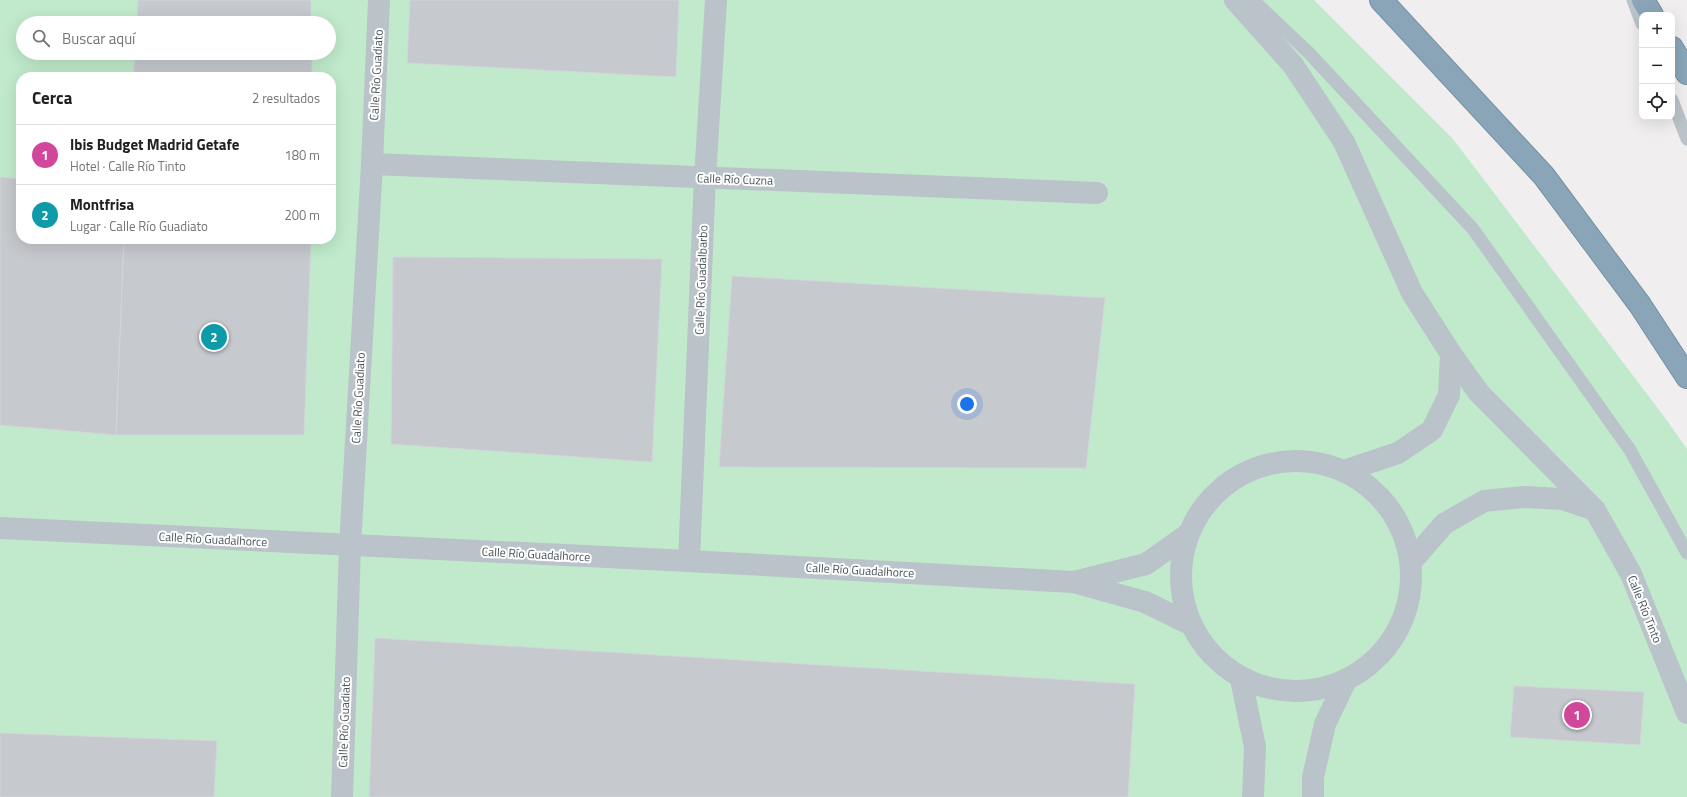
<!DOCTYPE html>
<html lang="es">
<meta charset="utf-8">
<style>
:root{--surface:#fff;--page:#f6f6f6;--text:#202124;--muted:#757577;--line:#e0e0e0;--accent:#d93025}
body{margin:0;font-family:"Titillium Web",sans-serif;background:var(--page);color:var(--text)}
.controls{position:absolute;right:12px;top:12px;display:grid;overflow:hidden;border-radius:8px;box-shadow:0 4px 16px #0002}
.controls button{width:36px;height:36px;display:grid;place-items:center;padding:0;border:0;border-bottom:1px solid var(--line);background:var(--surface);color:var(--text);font:20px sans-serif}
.you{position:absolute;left:967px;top:404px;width:14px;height:14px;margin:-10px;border:3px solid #fff;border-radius:50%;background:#1a73e8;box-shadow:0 0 0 6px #1a73e833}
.badge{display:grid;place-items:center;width:26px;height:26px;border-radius:50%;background:var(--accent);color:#fff;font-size:13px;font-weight:700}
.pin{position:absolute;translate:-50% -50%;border:2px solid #fff;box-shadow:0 1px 4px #0006}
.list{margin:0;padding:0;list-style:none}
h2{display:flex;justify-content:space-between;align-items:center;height:52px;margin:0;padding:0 16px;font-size:17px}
h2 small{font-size:13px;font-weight:400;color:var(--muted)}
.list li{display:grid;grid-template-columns:26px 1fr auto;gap:12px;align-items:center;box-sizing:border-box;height:60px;padding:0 16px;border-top:1px solid var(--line)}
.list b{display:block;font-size:15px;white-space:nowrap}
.list p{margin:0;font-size:13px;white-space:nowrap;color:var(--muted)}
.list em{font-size:13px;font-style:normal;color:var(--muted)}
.icon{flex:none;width:22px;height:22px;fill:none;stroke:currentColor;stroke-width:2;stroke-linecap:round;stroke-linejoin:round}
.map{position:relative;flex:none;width:1687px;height:797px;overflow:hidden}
.search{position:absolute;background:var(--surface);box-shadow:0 4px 16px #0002;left:16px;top:16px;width:320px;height:44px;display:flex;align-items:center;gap:10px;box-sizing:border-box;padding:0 14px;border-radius:22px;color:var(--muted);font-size:15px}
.panel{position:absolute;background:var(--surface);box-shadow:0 4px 16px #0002;left:16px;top:72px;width:320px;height:172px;border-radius:16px}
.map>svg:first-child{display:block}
.green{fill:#c0eacb;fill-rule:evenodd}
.building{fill:#c6c9cd;stroke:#d2d5d9}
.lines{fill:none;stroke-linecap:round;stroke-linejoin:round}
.highway-casing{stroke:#7591a4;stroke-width:24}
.lane{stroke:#bac3c9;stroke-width:13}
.street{stroke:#bac3c9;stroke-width:22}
.highway{stroke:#8aa5b8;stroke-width:22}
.labels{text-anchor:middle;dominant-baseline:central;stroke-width:4;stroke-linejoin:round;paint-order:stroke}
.street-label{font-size:12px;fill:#485359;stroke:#fff}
</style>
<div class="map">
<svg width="1687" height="797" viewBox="0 0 1687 797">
<rect width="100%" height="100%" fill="#f0eeee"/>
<path class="green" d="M 0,0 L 1314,0 L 1453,139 L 1663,415 L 1687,449 L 1687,797 L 0,797 ZM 23,23 L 329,23 L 329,53 L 23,53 ZM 21,77 L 331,77 L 331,239 L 21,239 Z"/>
<g class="building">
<polygon points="138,0 311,0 311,23 137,23"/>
<polygon points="410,0 679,0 676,77 407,63"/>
<polygon points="135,53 312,53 312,77 133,77"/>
<polygon points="0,177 21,179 21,239 124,239 116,435 0,425"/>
<polygon points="124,239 311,239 304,435 116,435"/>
<polygon points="393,257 662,259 652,462 391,444"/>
<polygon points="732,276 1105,298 1086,468 719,467"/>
<polygon points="375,638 1135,684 1128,797 369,797"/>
<polygon points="1514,686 1644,692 1640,745 1510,737"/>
<polygon points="0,733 217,741 214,797 0,797"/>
</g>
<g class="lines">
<defs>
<g id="highway">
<polyline points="1381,0 1544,176 1640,305 1687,377"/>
<polyline points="1643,0 1652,15"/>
<polyline points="1672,48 1687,73"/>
</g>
</defs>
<use href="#highway" class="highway-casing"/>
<g class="lane">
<polyline points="1253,0 1309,53 1473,229 1630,450 1687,553"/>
<polyline points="1633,0 1642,24"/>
<polyline points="1672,100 1687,139"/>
</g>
<g class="street">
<polyline points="1235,0 1293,65 1344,142 1412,293 1451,354 1479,393 1595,510 1631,574 1687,713"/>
<polyline points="372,164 1097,193"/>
<circle cx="1296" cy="576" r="115"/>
<polyline points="1344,471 1398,453 1432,430 1449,395 1451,354"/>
<polyline points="0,528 689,561 1073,582 1145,602 1190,624"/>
<polyline points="689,561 705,177 716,0"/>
<polyline points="1411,562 1444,524 1484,501 1524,497 1563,499 1592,509"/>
<polyline points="1074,582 1146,564 1187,535"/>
<polyline points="1241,679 1255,747 1253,797"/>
<polyline points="342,797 350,546 372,164 379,0"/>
<polyline points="1313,797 1313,777 1325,724 1345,682"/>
</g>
<use href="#highway" class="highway"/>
</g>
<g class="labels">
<g class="street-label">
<text transform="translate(376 75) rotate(-87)">Calle Río Guadiato</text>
<text transform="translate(735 179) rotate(2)">Calle Río Cuzna</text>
<text transform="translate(701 280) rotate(-88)">Calle Río Guadalbarbo</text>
<text transform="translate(358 398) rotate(-87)">Calle Río Guadiato</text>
<text transform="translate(213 539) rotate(3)">Calle Río Guadalhorce</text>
<text transform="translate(536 554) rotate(3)">Calle Río Guadalhorce</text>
<text transform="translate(860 570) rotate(3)">Calle Río Guadalhorce</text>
<text transform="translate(1645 609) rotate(68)">Calle Río Tinto</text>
<text transform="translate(344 722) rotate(-88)">Calle Río Guadiato</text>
</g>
</g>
</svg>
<div class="controls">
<button>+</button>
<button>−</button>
<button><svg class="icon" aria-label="locate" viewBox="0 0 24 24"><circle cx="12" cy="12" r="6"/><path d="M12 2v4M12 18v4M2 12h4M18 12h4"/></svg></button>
</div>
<div class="you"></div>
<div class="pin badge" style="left:1577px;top:715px;background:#d1479c">1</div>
<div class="pin badge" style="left:214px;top:337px;background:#0f9aa8">2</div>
<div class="search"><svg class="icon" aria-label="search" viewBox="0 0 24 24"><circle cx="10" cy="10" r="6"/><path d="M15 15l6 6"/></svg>Buscar aquí</div>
<section class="panel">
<h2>Cerca<small>2 resultados</small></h2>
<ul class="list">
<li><span class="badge" style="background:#d1479c">1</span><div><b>Ibis Budget Madrid Getafe</b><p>Hotel · Calle Río Tinto</p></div><em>180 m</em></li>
<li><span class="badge" style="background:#0f9aa8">2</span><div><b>Montfrisa</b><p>Lugar · Calle Río Guadiato</p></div><em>200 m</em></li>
</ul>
</section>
</div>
